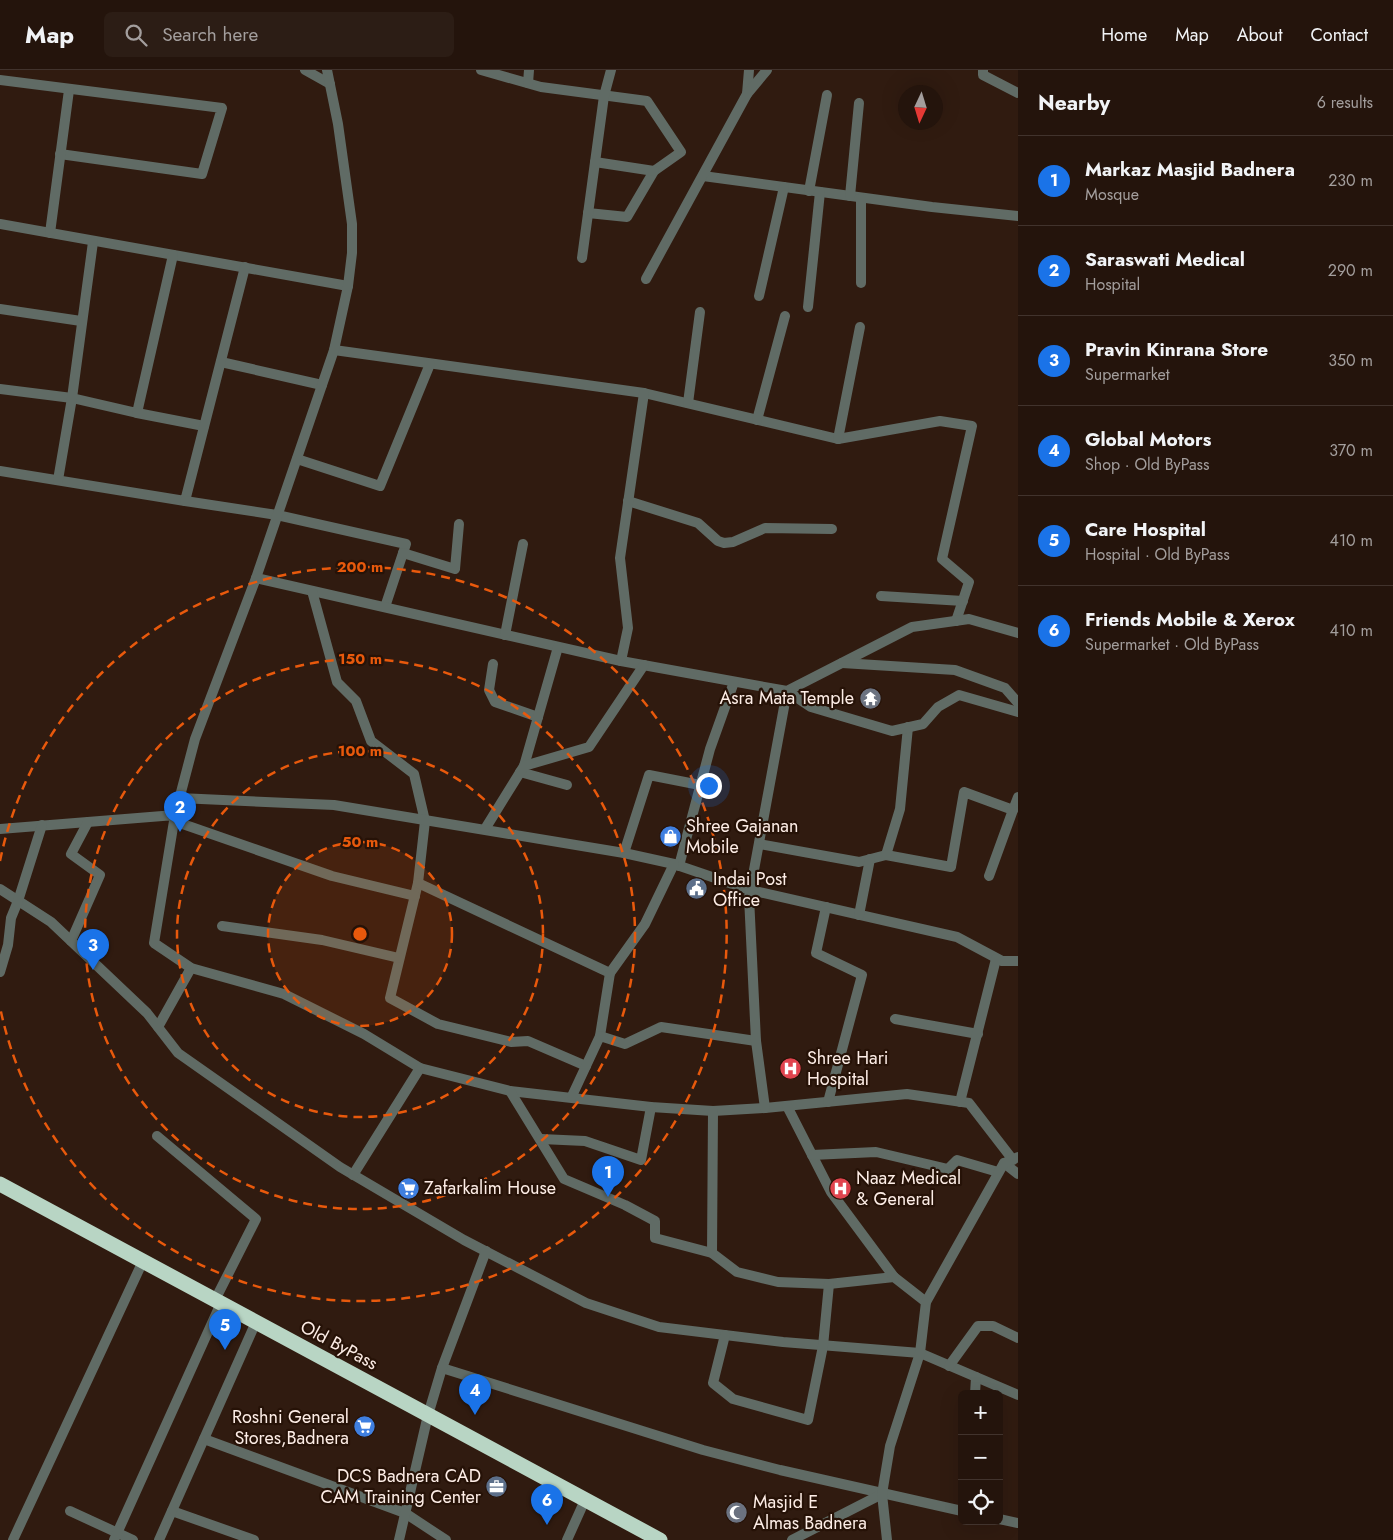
<!DOCTYPE html>
<meta charset="utf-8">
<style>
:root{--surface:#24140c;--page:#2c1d15;--text:#f1f3f6;--muted:#a39e9d;--line:#41332d;--accent:#1a73e8}
body{margin:0;font-family:Jost,sans-serif;background:var(--page);color:var(--text)}
.controls{position:absolute;right:15px;bottom:15px;display:grid;overflow:hidden;border-radius:8px;box-shadow:0 5px 20px #0002}
.controls button{width:45px;height:45px;display:grid;place-items:center;padding:0;border:0;border-bottom:1px solid var(--line);background:var(--surface);color:var(--text);font:25px sans-serif}
.compass{position:absolute;left:898px;top:15px;width:45px;height:45px;border-radius:50%;background:var(--surface);box-shadow:0 5px 20px #0002;rotate:184deg}
.you{position:absolute;left:708px;top:715px;width:18px;height:18px;margin:-12px;border:4px solid #fff;border-radius:50%;background:#1a73e8;box-shadow:0 0 0 8px #1a73e833}
.badge{display:grid;place-items:center;width:32px;height:32px;border-radius:50%;background:var(--accent);color:#fff;font-size:16px;font-weight:700}
.pin{position:absolute;translate:-50% -41px;filter:drop-shadow(0 1px 2px #0008)}
.pin::after{content:'';position:absolute;top:26px;width:18px;height:15px;background:inherit;clip-path:polygon(0 0,100% 0,50% 100%)}
.list{margin:0;padding:0;list-style:none}
h2{display:flex;justify-content:space-between;align-items:center;height:65px;margin:0;padding:0 20px;font-size:21px}
h2 small{font-size:16px;font-weight:400;color:var(--muted)}
.list li{display:grid;grid-template-columns:32px 1fr auto;gap:15px;align-items:center;box-sizing:border-box;height:90px;padding:0 20px;border-top:1px solid var(--line)}
.list b{display:block;font-size:19px;white-space:nowrap}
.list p{margin:0;font-size:16px;white-space:nowrap;color:var(--muted)}
.list em{font-size:16px;font-style:normal;color:var(--muted)}
.icon{flex:none;width:28px;height:28px;fill:none;stroke:currentColor;stroke-width:2;stroke-linecap:round;stroke-linejoin:round}
.map{position:relative;flex:none;width:1018px;height:1470px;overflow:hidden}
header{display:flex;align-items:center;gap:30px;box-sizing:border-box;height:70px;padding:0 25px;background:var(--surface);border-bottom:1px solid var(--line)}
header strong{font-size:24px}
nav{display:flex;gap:28px;margin-inline-start:auto;font-size:18px}
.search{width:350px;height:45px;background:var(--page);display:flex;align-items:center;gap:12px;box-sizing:border-box;padding:0 18px;border-radius:8px;color:var(--muted);font-size:19px}
main{display:flex}
aside{flex:1;background:var(--surface)}
.map>svg:first-child{display:block}
.lines{fill:none;stroke-linecap:round;stroke-linejoin:round}
.street{stroke:#606b65;stroke-width:10}
.highway{stroke:#b8d5c4;stroke-width:15}
.ring{fill:none;stroke:#e8590c;stroke-width:2.5;stroke-dasharray:9 6}
.labels{text-anchor:middle;dominant-baseline:central;stroke-width:4.5;stroke-linejoin:round;paint-order:stroke}
.poi-label{font-size:18px;fill:#fdede6;stroke:#261207;text-anchor:start}
.street-label{font-size:18px;fill:#fdede6;stroke:#261207}
.centre{fill:#e8590c;stroke:#261207;stroke-width:2.5}
.ring-label{font-size:15px;text-anchor:middle;font-weight:bold;fill:#e8590c;stroke:#261207;stroke-width:4.5;stroke-linejoin:round;paint-order:stroke}
</style>
<header>
<strong>Map</strong>
<div class="search"><svg class="icon" aria-label="search" viewBox="0 0 24 24"><circle cx="10" cy="10" r="6"/><path d="M15 15l6 6"/></svg>Search here</div>
<nav><a>Home</a><a>Map</a><a>About</a><a>Contact</a></nav>
</header>
<main>
<div class="map">
<svg width="1018" height="1470" viewBox="0 0 1018 1470">
<rect width="100%" height="100%" fill="#301b10"/>
<g class="lines">
<g class="street">
<polyline points="305,0 330,14"/>
<polyline points="481,0 541,17 647,31 681,82 654,101 627,147 588,143"/>
<polyline points="983,0 983,5 1018,23"/>
<polyline points="0,10 222,38 202,104 60,84"/>
<polyline points="528,13 529,0"/>
<polyline points="747,24 749,0"/>
<polyline points="595,92 654,101"/>
<polyline points="703,106 932,137 1018,146"/>
<polyline points="809,121 827,25"/>
<polyline points="850,126 859,33"/>
<polyline points="861,128 861,213"/>
<polyline points="0,154 348,216"/>
<polyline points="50,163 69,20"/>
<polyline points="582,188 604,26 611,0"/>
<polyline points="646,209 747,24 767,0"/>
<polyline points="759,226 784,117"/>
<polyline points="808,237 820,122"/>
<polyline points="0,239 81,251"/>
<polyline points="334,280 644,323 838,369 940,351 972,356 942,489 969,512 956,551"/>
<polyline points="221,292 322,315"/>
<polyline points="0,319 72,328 137,343 173,185"/>
<polyline points="688,333 700,242"/>
<polyline points="137,343 204,356"/>
<polyline points="757,350 785,246"/>
<polyline points="838,369 860,257"/>
<polyline points="297,389 380,416 430,294"/>
<polyline points="0,401 185,431 245,197"/>
<polyline points="58,410 72,328 93,172"/>
<polyline points="185,431 277,445 406,474 385,537"/>
<polyline points="628,431 698,453 718,471 724,473 733,472 765,458 832,459"/>
<polyline points="403,483 455,499 459,454"/>
<polyline points="256,508 621,591 787,621 912,557 969,549 1018,563"/>
<polyline points="312,521 337,612 356,631 371,671 414,704 425,751 418,813 390,928 438,954 511,972 528,971 586,996"/>
<polyline points="881,526 963,531"/>
<polyline points="505,565 523,474"/>
<polyline points="621,591 628,558 620,488 644,323"/>
<polyline points="842,593 955,600 1005,618 1018,633"/>
<polyline points="493,594 489,620 495,632 538,647"/>
<polyline points="524,696 558,577"/>
<polyline points="520,702 567,715"/>
<polyline points="179,728 334,735 624,783 674,794 750,820 957,867 1002,891 1018,891"/>
<polyline points="175,745 195,669 256,508 334,280 348,216 352,183 352,154 338,54 327,0"/>
<polyline points="174,751 332,806 415,826"/>
<polyline points="0,759 175,745 154,873 191,898 284,924 364,964 420,998 510,1021 651,1037 713,1041 765,1038 907,1024 969,1033 1013,1090"/>
<polyline points="485,759 524,696 589,677 644,595"/>
<polyline points="759,774 859,792 886,785 951,797 964,722 1013,740 1018,727"/>
<polyline points="624,783 649,705 700,715"/>
<polyline points="886,785 900,739 908,657"/>
<polyline points="679,796 710,679 734,612"/>
<polyline points="989,806 1013,740"/>
<polyline points="418,813 610,903 600,966"/>
<polyline points="0,819 51,852 147,943 178,983 340,1097 464,1170 586,1233 659,1257 783,1272 920,1283 1018,1325"/>
<polyline points="826,837 816,883 862,905 828,1032"/>
<polyline points="859,845 870,789"/>
<polyline points="222,856 322,870 399,888"/>
<polyline points="71,871 100,805 71,784 88,752"/>
<polyline points="0,902 8,875 11,848 18,831 42,755"/>
<polyline points="610,903 645,854 674,794"/>
<polyline points="895,949 978,964"/>
<polyline points="158,957 191,898"/>
<polyline points="510,1021 564,1109 625,1135 655,1151 655,1168 712,1183 737,1202 778,1212 829,1214 894,1207 926,1232"/>
<polyline points="572,1026 600,966 625,974 661,957 756,971"/>
<polyline points="960,1032 996,889"/>
<polyline points="787,1036 831,1122 894,1207"/>
<polyline points="765,1038 756,971 749,827 787,621 811,637 892,661 923,654 938,637 959,625 1018,642"/>
<polyline points="157,1066 256,1149 215,1230"/>
<polyline points="541,1069 585,1071 641,1090 651,1037"/>
<polyline points="812,1085 876,1082 948,1099 957,1090 998,1102"/>
<polyline points="1004,1093 1018,1104"/>
<polyline points="353,1105 420,998"/>
<polyline points="712,1183 713,1041"/>
<polyline points="725,1265 713,1313 733,1329 808,1350 823,1276 829,1214"/>
<polyline points="949,1296 978,1256 993,1256 1018,1268"/>
<polyline points="442,1298 703,1380 780,1400 962,1441"/>
<polyline points="975,1324 976,1307"/>
<polyline points="204,1369 405,1443 446,1470"/>
<polyline points="70,1441 133,1470"/>
<polyline points="172,1441 254,1470"/>
<polyline points="999,1449 1018,1453"/>
<polyline points="13,1470 143,1191"/>
<polyline points="114,1470 221,1233"/>
<polyline points="159,1470 256,1252"/>
<polyline points="399,1470 428,1345 442,1298 486,1181"/>
<polyline points="567,1470 585,1430"/>
<polyline points="792,1470 882,1424"/>
<polyline points="887,1470 882,1424 890,1376 920,1283 926,1232 1004,1093 1018,1087"/>
</g>
<polyline class="highway" points="0,1114 660,1470"/>
</g>
<circle cx="360" cy="864" r="92" fill="#e8590c" fill-opacity=".12"/>
<g class="ring">
<circle cx="360" cy="864" r="92"/>
<circle cx="360" cy="864" r="183"/>
<circle cx="360" cy="864" r="275"/>
<path d="M0 791A367 367 0 1 1 0 937"/>
</g>
<defs>
<symbol id="temple-disc" viewBox="-11 -11 22 22"><circle r="9.5" fill="#6b7280" stroke="#261207"/><path d="M0-6L5-2H3V0L6.5 2.5H4V6H1.5V3h-3V6H-4V2.5H-6.5L-3 0V-2H-5Z" fill="#fff"/></symbol>
<symbol id="shop-disc" viewBox="-11 -11 22 22"><circle r="9.5" fill="#3f7fe0" stroke="#261207"/><path d="M-5-2.5h2.3a2.7 3.5 0 0 1 5.4 0H5L5.5 6h-11ZM-1.5-2.5h3a1.5 2.3 0 0 0-3 0Z" fill="#fff"/></symbol>
<symbol id="civic-disc" viewBox="-11 -11 22 22"><circle r="9.5" fill="#5c6f8a" stroke="#261207"/><path d="M-.6-6.5H3V-4.5H.6V-3L4-1V1h2V6H-6V1h2V-1L-.6-3ZM-1.2 2.5V6h2.4V2.5Z" fill="#fff"/></symbol>
<symbol id="hospital-disc" viewBox="-11 -11 22 22"><circle r="9.5" fill="#e0444e" stroke="#261207"/><path d="M-5-5h3v3.5h4V-5h3V5h-3V1.5h-4V5h-3Z" fill="#fff"/></symbol>
<symbol id="supermarket-disc" viewBox="-11 -11 22 22"><circle r="9.5" fill="#3f7fe0" stroke="#261207"/><path d="M-6-5.5h2.5l.6 2H6L4.5 2H-2.5L-4.4-4H-6ZM-1.5 3.2a1.3 1.3 0 1 0 .1 0ZM3 3.2a1.3 1.3 0 1 0 .1 0Z" fill="#fff"/></symbol>
<symbol id="office-disc" viewBox="-11 -11 22 22"><circle r="9.5" fill="#5c6f8a" stroke="#261207"/><path d="M-6-3h4V-5.5h4V-3h4V5H-6ZM-1-4.5V-3h2v-1.5ZM-6 0V1H6V0Z" fill="#fff"/></symbol>
<symbol id="mosque-disc" viewBox="-11 -11 22 22"><circle r="9.5" fill="#6b7280" stroke="#261207"/><path d="M3.5-4.9A6 6 0 1 0 3.5 4.9A5 5 0 1 1 3.5-4.9Z" fill="#fff"/></symbol>
</defs>
<g fill-rule="evenodd">
<use href="#temple-disc" x="858" y="616" width="25" height="25"/>
<use href="#shop-disc" x="658" y="754" width="25" height="25"/>
<use href="#civic-disc" x="684" y="806" width="25" height="25"/>
<use href="#hospital-disc" x="778" y="986" width="25" height="25"/>
<use href="#supermarket-disc" x="396" y="1106" width="25" height="25"/>
<use href="#hospital-disc" x="828" y="1106" width="25" height="25"/>
<use href="#supermarket-disc" x="352" y="1344" width="25" height="25"/>
<use href="#office-disc" x="484" y="1404" width="25" height="25"/>
<use href="#mosque-disc" x="724" y="1430" width="25" height="25"/>
</g>
<g class="labels">
<g class="poi-label">
<text x="854" y="628" text-anchor="end">Asra Mata Temple</text>
<text x="686" y="756">Shree Gajanan<tspan x="686" dy="21">Mobile</tspan></text>
<text x="713" y="809">Indai Post<tspan x="713" dy="21">Office</tspan></text>
<text x="807" y="988">Shree Hari<tspan x="807" dy="21">Hospital</tspan></text>
<text x="856" y="1108">Naaz Medical<tspan x="856" dy="21">&amp; General</tspan></text>
<text x="424" y="1118">Zafarkalim House</text>
<text x="349" y="1347" text-anchor="end">Roshni General<tspan x="349" dy="21">Stores,Badnera</tspan></text>
<text x="481" y="1406" text-anchor="end">DCS Badnera CAD<tspan x="481" dy="21">CAM Training Center</tspan></text>
<text x="753" y="1432">Masjid E<tspan x="753" dy="21">Almas Badnera</tspan></text>
</g>
<g class="street-label">
<text transform="translate(339 1275) rotate(28)">Old ByPass</text>
</g>
</g>
<circle cx="360" cy="864" r="8" class="centre"/>
<g class="ring-label">
<text x="360" y="502">200 m</text>
<text x="360" y="594">150 m</text>
<text x="360" y="686">100 m</text>
<text x="360" y="777">50 m</text>
</g>
</svg>
<div class="controls">
<button>+</button>
<button>−</button>
<button><svg class="icon" aria-label="locate" viewBox="0 0 24 24"><circle cx="12" cy="12" r="6"/><path d="M12 2v4M12 18v4M2 12h4M18 12h4"/></svg></button>
</div>
<svg class="compass" viewBox="-18 -18 36 36"><path d="M0-13l5 13h-10z" fill="#e53935"/><path d="M0 13l5-13h-10z" fill="#a39e9d"/></svg>
<div class="you"></div>
<div class="pin badge" style="left:608px;top:1127px">1</div>
<div class="pin badge" style="left:180px;top:762px">2</div>
<div class="pin badge" style="left:93px;top:900px">3</div>
<div class="pin badge" style="left:475px;top:1345px">4</div>
<div class="pin badge" style="left:225px;top:1280px">5</div>
<div class="pin badge" style="left:547px;top:1455px">6</div>
</div>
<aside>
<h2>Nearby<small>6 results</small></h2>
<ul class="list">
<li><span class="badge">1</span><div><b>Markaz Masjid Badnera</b><p>Mosque</p></div><em>230 m</em></li>
<li><span class="badge">2</span><div><b>Saraswati Medical</b><p>Hospital</p></div><em>290 m</em></li>
<li><span class="badge">3</span><div><b>Pravin Kinrana Store</b><p>Supermarket</p></div><em>350 m</em></li>
<li><span class="badge">4</span><div><b>Global Motors</b><p>Shop · Old ByPass</p></div><em>370 m</em></li>
<li><span class="badge">5</span><div><b>Care Hospital</b><p>Hospital · Old ByPass</p></div><em>410 m</em></li>
<li><span class="badge">6</span><div><b>Friends Mobile &amp; Xerox</b><p>Supermarket · Old ByPass</p></div><em>410 m</em></li>
</ul>
</aside>
</main>
